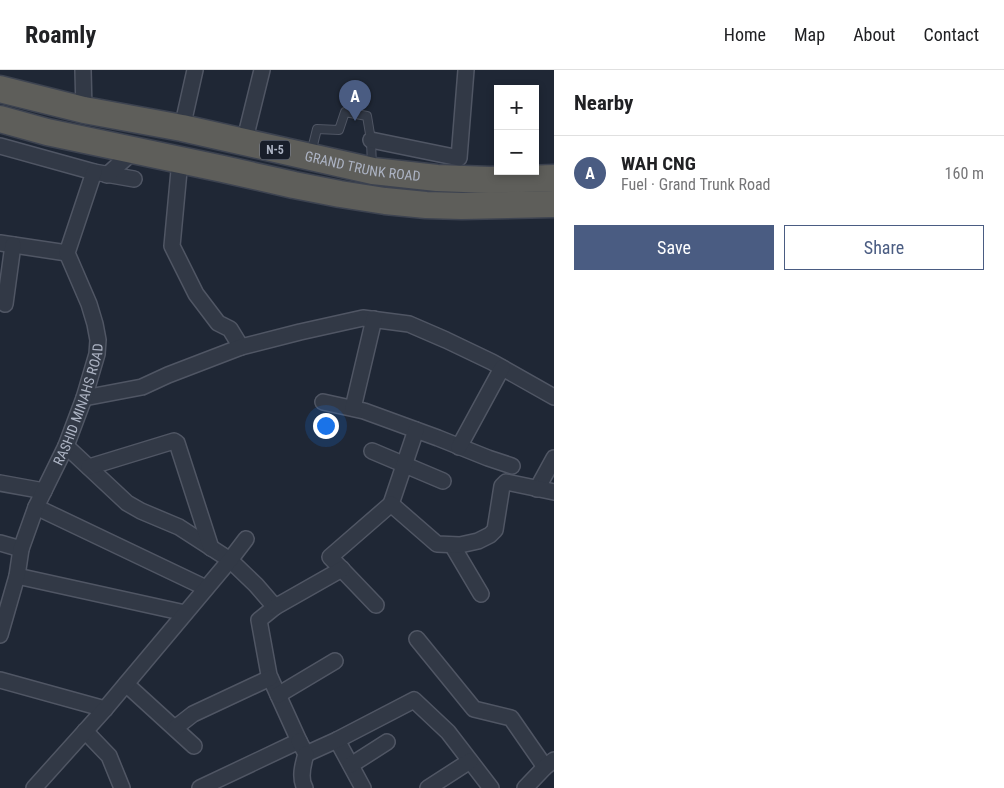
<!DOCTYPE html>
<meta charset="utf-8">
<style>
:root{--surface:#fff;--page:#f6f6f6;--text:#202124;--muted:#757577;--line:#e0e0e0;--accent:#4a5c82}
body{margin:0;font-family:"Roboto Condensed",sans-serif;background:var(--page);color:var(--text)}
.controls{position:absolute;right:15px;top:15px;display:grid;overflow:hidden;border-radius:0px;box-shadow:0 2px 8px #0003}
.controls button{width:45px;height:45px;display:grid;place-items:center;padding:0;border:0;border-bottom:1px solid var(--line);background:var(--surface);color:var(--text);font:25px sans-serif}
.you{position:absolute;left:325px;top:355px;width:18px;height:18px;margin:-12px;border:4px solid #fff;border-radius:50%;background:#1a73e8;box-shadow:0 0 0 8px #1a73e833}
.badge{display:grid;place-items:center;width:32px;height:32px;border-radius:50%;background:var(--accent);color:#fff;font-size:16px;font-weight:700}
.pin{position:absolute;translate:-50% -41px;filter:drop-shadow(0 1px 2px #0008)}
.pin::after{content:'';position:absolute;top:26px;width:18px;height:15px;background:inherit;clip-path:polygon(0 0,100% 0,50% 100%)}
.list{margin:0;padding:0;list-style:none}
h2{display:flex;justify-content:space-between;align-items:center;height:65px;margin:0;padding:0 20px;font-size:21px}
h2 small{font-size:16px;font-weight:400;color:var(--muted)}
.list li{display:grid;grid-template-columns:32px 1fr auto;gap:15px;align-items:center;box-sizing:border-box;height:75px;padding:0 20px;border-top:1px solid var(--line)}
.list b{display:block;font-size:19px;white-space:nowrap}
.list p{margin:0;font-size:16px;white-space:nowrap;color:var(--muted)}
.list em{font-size:16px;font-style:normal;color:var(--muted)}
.actions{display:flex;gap:10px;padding:15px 20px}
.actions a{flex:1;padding:11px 0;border:1px solid var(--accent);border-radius:0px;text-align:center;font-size:18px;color:var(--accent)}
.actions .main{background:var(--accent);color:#fff}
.map{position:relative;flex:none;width:554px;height:718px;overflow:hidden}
header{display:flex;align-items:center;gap:30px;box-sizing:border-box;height:70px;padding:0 25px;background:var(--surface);border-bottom:1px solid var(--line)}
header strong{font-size:24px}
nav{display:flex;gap:28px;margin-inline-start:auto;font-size:18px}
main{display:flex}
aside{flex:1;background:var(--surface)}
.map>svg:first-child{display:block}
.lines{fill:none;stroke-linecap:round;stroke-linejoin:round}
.service-casing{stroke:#505664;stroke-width:10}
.minor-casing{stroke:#505664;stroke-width:18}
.trunk-casing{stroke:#3d4350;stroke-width:29}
.service{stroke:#323946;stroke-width:8}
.minor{stroke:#323946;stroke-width:15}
.trunk{stroke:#5e5e5a;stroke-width:26}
.labels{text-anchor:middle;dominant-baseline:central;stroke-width:4;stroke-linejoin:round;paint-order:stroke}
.shield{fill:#181e2a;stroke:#808695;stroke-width:1}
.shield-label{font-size:12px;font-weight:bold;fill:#acb3c3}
.street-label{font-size:14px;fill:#acb3c3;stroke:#181e2a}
</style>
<header>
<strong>Roamly</strong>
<nav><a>Home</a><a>Map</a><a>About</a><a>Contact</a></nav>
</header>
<main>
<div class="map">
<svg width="554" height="718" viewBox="0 0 554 718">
<rect width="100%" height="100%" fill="#1f2735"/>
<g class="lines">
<defs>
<polyline id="service" points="311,83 317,59 339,60 345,42 367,46 371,70 372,97"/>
<g id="minor">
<polyline points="83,0 84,40"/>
<polyline points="182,58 195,0"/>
<polyline points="371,70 459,88 466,0"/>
<polyline points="244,73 262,0"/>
<polyline points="0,76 94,102 134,109"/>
<polyline points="180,90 172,176 196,224 218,253 230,259 241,277"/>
<polyline points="107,105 135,80"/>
<polyline points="0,173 67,183"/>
<polyline points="5,234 13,175"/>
<polyline points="84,328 142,317 168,305 241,277 300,262 363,248 409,254 446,270 492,292 554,327"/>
<polyline points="323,332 364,341 438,368 488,388 512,396"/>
<polyline points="353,338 374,249"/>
<polyline points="66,376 127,433 141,441 179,457 230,490 256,515 275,537 259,550 269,605 299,671 200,718"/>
<polyline points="459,377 502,298"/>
<polyline points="372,381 443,411"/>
<polyline points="89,397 174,371 177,373 211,478"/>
<polyline points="0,413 44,421"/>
<polyline points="537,419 554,388"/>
<polyline points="391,434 416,360"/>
<polyline points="36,437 206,518"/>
<polyline points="0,473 21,479"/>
<polyline points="452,475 481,524"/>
<polyline points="17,506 185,543"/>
<polyline points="376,535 330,487 391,434 437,474 460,475 478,471 490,465 495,460 502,416 506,412 554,422"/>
<polyline points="275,537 342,499"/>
<path id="s1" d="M 0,565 L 17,506 L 21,479 L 36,437 L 66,376 L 84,328 L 97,284 L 98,270 L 95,254 L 89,234 L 67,183 L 94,102"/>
<polyline points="417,569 474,639 511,648 545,697"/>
<polyline points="0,610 105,639"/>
<polyline points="126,614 194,676"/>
<polyline points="278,625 335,591"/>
<polyline points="175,658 193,644 270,608"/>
<polyline points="85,661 109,686 122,718"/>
<polyline points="337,670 363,718"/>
<polyline points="299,671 306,684 337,670 414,630 448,662 491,718"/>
<polyline points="351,695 387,672"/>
<polyline points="34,718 105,639 230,490 246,469"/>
<path d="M 305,718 C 299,708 303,694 306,684"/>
<polyline points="428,718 470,691"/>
<polyline points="525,718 545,697 554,690"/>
</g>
<g id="trunk">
<path id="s2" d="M 0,19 L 84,40 L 182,58 L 373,101 L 437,108 L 490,110 L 554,108"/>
<polyline points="0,49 47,62 223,99 294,115 340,124 385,131 426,135 462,136 554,134"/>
</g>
</defs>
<use href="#service" class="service-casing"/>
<use href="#minor" class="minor-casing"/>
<use href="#trunk" class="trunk-casing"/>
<use href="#service" class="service"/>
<use href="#minor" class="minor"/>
<use href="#trunk" class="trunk"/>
</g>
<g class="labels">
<rect class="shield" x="260" y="70.5" width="30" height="19" rx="4"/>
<g class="shield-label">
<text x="275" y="80">N-5</text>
</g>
<g class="street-label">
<text stroke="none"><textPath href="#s2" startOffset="371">GRAND TRUNK ROAD</textPath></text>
<text stroke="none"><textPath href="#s1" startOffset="245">RASHID MINAHS ROAD</textPath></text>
</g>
</g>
</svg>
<div class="controls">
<button>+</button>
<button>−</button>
</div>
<div class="you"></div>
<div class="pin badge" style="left:355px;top:51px">A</div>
</div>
<aside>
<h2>Nearby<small></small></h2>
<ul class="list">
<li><span class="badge">A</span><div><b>WAH CNG</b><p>Fuel · Grand Trunk Road</p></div><em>160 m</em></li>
</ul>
<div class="actions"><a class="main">Save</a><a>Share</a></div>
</aside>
</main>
